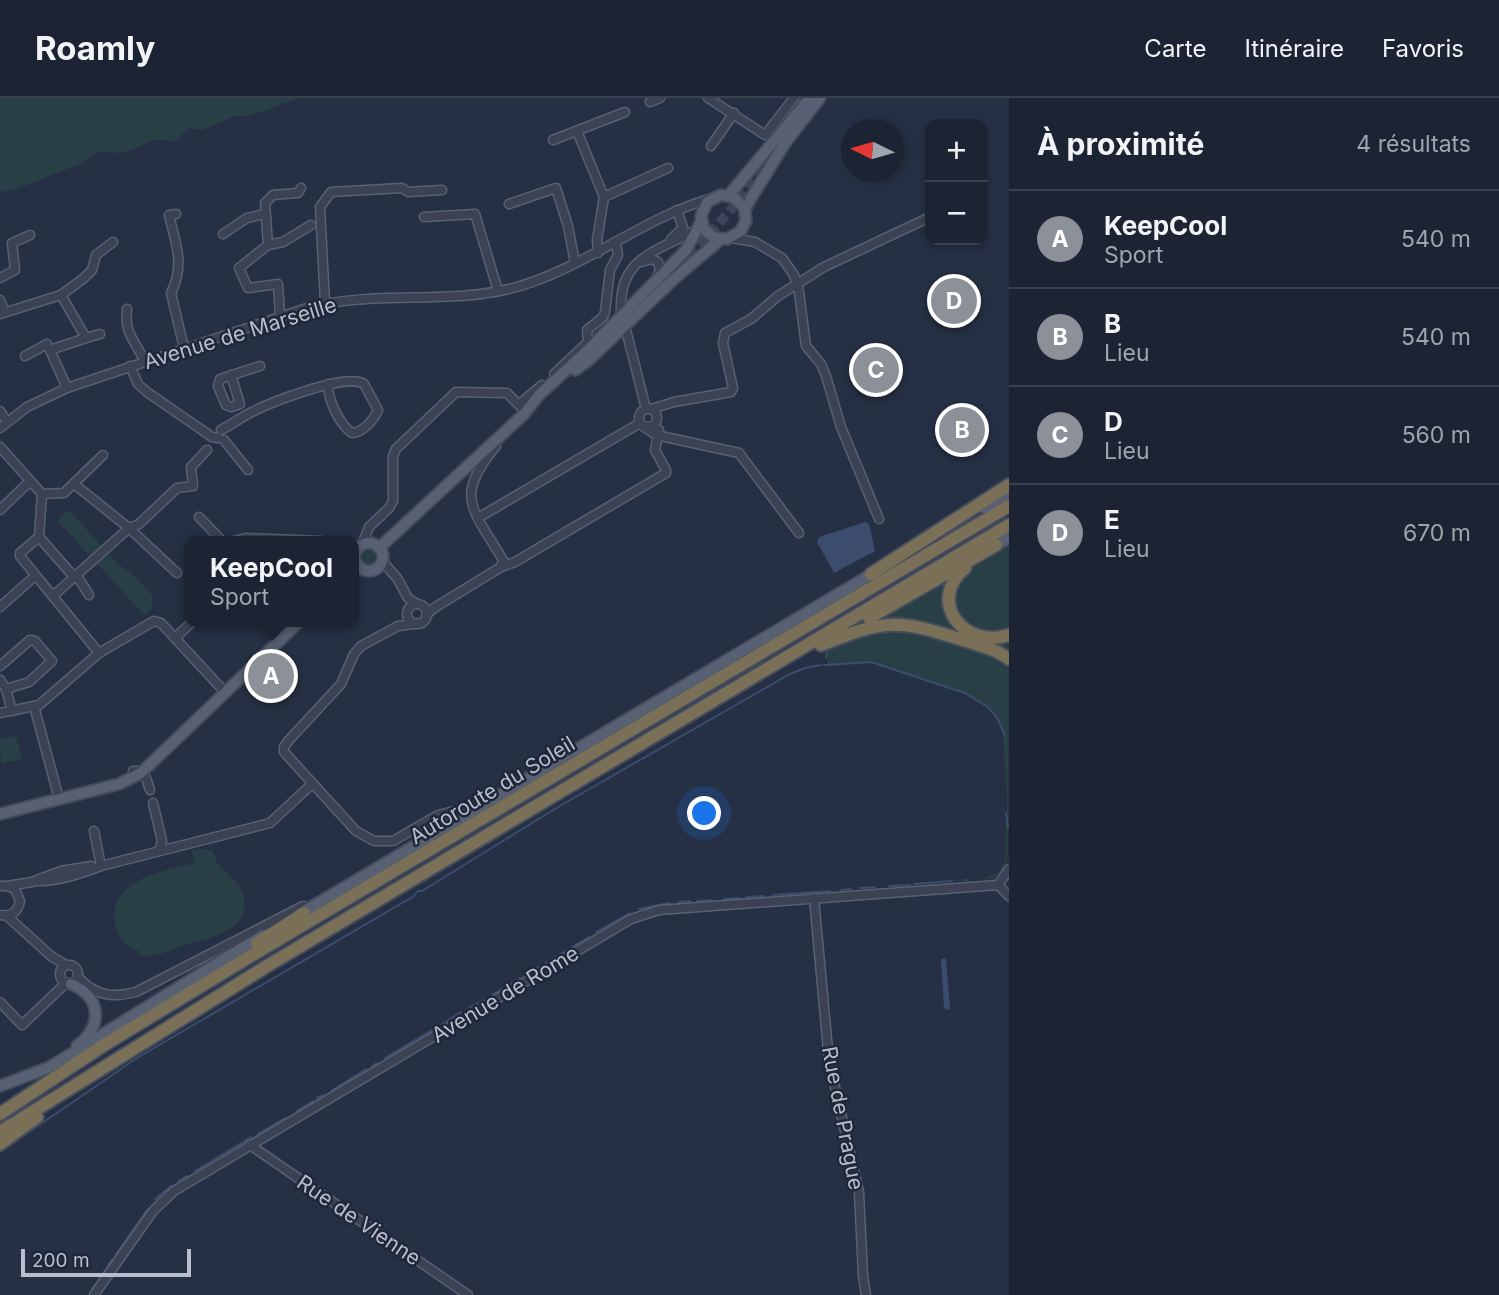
<!DOCTYPE html>
<html lang="fr">
<meta charset="utf-8">
<style>
:root{--surface:#1c2433;--page:#29303f;--text:#f1f3f6;--muted:#a0a4ac;--line:#3a414e;--accent:#8c9099}
body{margin:0;font-family:Inter,sans-serif;background:var(--page);color:var(--text)}
.controls{position:absolute;right:21px;top:21px;display:grid;overflow:hidden;border-radius:14px;box-shadow:0 4px 10px #0003}
.controls button{width:63px;height:63px;display:grid;place-items:center;padding:0;border:0;border-bottom:2px solid var(--line);background:var(--surface);color:var(--text);font:35px sans-serif}
.compass{position:absolute;left:841px;top:21px;width:63px;height:63px;border-radius:50%;background:var(--surface);box-shadow:0 4px 10px #0003;rotate:275deg}
.scale{position:absolute;left:21px;bottom:18px;width:170px;box-sizing:border-box;padding-left:7px;border:4px solid #b8becd;border-top:0;font-size:19px;line-height:24px;white-space:nowrap;color:#b8becd;-webkit-text-stroke:5px #1f2739;paint-order:stroke}
.you{position:absolute;left:705px;top:716px;width:24px;height:24px;margin:-18px;border:5px solid #fff;border-radius:50%;background:#1a73e8;box-shadow:0 0 0 10px #1a73e833}
.badge{display:grid;place-items:center;width:46px;height:46px;border-radius:50%;background:var(--accent);color:#fff;font-size:23px;font-weight:700}
.pin{position:absolute;translate:-50% -50%;border:4px solid #fff;box-shadow:0 2px 7px #0006}
.popup{position:absolute;left:184px;top:438px;width:175px;height:91px;box-sizing:border-box;display:grid;place-content:center;border-radius:14px;background:var(--surface);filter:drop-shadow(0 2px 5px #0005);font-size:23px;white-space:nowrap;color:var(--muted)}
.popup b{font-size:26px;color:var(--text)}
.popup::after{content:'';position:absolute;left:50%;top:100%;margin-left:-14px;border:14px solid transparent;border-top-color:var(--surface)}
.list{margin:0;padding:0;list-style:none}
h2{display:flex;justify-content:space-between;align-items:center;height:91px;margin:0;padding:0 28px;font-size:30px}
h2 small{font-size:23px;font-weight:400;color:var(--muted)}
.list li{display:grid;grid-template-columns:46px 1fr auto;gap:21px;align-items:center;box-sizing:border-box;height:98px;padding:0 28px;border-top:2px solid var(--line)}
.list b{display:block;font-size:26px;white-space:nowrap}
.list p{margin:0;font-size:23px;white-space:nowrap;color:var(--muted)}
.list em{font-size:23px;font-style:normal;color:var(--muted)}
.map{position:relative;flex:none;width:1009px;height:1197px;overflow:hidden}
header{display:flex;align-items:center;gap:42px;box-sizing:border-box;height:98px;padding:0 35px;background:var(--surface);border-bottom:2px solid var(--line)}
header strong{font-size:33px}
nav{display:flex;gap:38px;margin-inline-start:auto;font-size:24px}
main{display:flex}
aside{flex:1;background:var(--surface)}
.map>svg:first-child{display:block}
.green{fill:#283f45}
.water{fill:#3b4c6d}
.lines{fill:none;stroke-linecap:round;stroke-linejoin:round}
.stream{stroke:#3b4c6d;stroke-width:2}
.major-tunnel{stroke:#3c4559;stroke-width:10;stroke-dasharray:10 5;stroke-linecap:butt}
.minor-casing{stroke:#596071;stroke-width:11}
.major-casing{stroke:#444b5d;stroke-width:14}
.highway-casing{stroke:#454d5e;stroke-width:16}
.minor{stroke:#3a4253;stroke-width:8}
.major{stroke:#586173;stroke-width:10}
.highway{stroke:#7a6f57;stroke-width:12}
.major-bridge-casing{stroke:#444b5d;stroke-width:14;stroke-linecap:butt}
.major-bridge{stroke:#586173;stroke-width:10}
.labels{text-anchor:middle;dominant-baseline:central;stroke-width:5;stroke-linejoin:round;paint-order:stroke}
.street-label{font-size:21px;fill:#b8becd;stroke:#1f2739}
</style>
<header>
<strong>Roamly</strong>
<nav><a>Carte</a><a>Itinéraire</a><a>Favoris</a></nav>
</header>
<main>
<div class="map">
<svg width="1009" height="1197" viewBox="0 0 1009 1197">
<rect width="100%" height="100%" fill="#263044"/>
<g class="green">
<polygon points="0,0 300,0 250,18 236,18 202,32 189,30 176,43 156,42 123,55 97,54 82,65 19,90 0,94"/>
<polygon points="69,412 119,467 130,474 152,497 152,511 145,518 57,422"/>
<path d="M 1009,447 L 1009,533 L 1003,536 L 965,529 C 961,520 953,508 953,498 C 953,476 992,458 1009,447 Z"/>
<circle cx="368" cy="459" r="9"/>
<polygon points="949,481 954,526 1009,540 1009,558 927,529 865,528"/>
<path d="M 904,529 L 989,554 L 1009,566 L 1008,756 C 1005,770 1002,780 985,782 L 985,780 L 999,774 L 1005,762 L 1007,697 L 1003,638 L 998,622 L 987,608 L 965,596 L 871,565 L 828,568 L 826,548 L 851,538 Z"/>
<polygon points="16,638 22,661 1,666 0,641"/>
<path d="M 202,751 L 212,753 L 217,761 L 215,762 C 224,775 242,784 244,801 C 249,836 203,841 180,849 C 166,855 154,859 138,857 L 139,853 C 126,848 117,841 115,826 C 108,784 161,772 192,766 L 194,763 L 192,753 Z"/>
</g>
<g class="water">
<polygon points="865,424 869,426 875,453 834,475 817,444 819,439"/>
<polygon points="943,860 946,861 950,910 948,912 944,910 941,862"/>
</g>
<g class="lines">
<g class="stream">
<polyline points="826,560 827,552 856,541"/>
<polyline points="824,567 871,564 965,595 988,609 998,621 1005,638"/>
<polyline points="1006,715 1008,729"/>
<polyline points="965,782 966,782"/>
<polyline points="914,786 952,783"/>
<polyline points="889,788 910,787"/>
<polyline points="860,790 875,789"/>
<polyline points="841,792 851,791"/>
<polyline points="773,797 830,793"/>
<polyline points="746,799 764,798"/>
<polyline points="724,801 739,800"/>
<polyline points="697,803 711,802"/>
<polyline points="679,804 690,803"/>
<polyline points="639,811 669,805"/>
<polyline points="596,834 630,815"/>
<polyline points="545,865 589,839"/>
<polyline points="528,875 538,869"/>
<polyline points="492,897 520,880"/>
<polyline points="469,910 483,902"/>
<polyline points="442,926 461,914"/>
<polyline points="385,960 435,930"/>
<polyline points="372,968 377,965"/>
<polyline points="331,993 366,971"/>
<polyline points="317,1000 323,997"/>
<polyline points="297,1013 313,1003"/>
<polyline points="258,1036 285,1020"/>
<polyline points="0,1054 137,960 414,798 418,793 422,793 558,709 790,576 805,570 821,567"/>
<polyline points="195,1073 251,1039"/>
<polyline points="178,1083 187,1078"/>
<polyline points="155,1101 171,1088"/>
<polyline points="116,1156 148,1111"/>
<polyline points="93,1190 112,1162"/>
</g>
<polyline class="major-tunnel" points="646,200 705,141 742,99 781,42"/>
<defs>
<g id="minor">
<polyline points="708,0 765,37 794,0"/>
<polyline points="650,4 660,0"/>
<polyline points="577,33 604,99 597,142 598,155"/>
<polyline points="553,42 625,14"/>
<polyline points="711,48 734,15"/>
<polyline points="604,99 668,70"/>
<polyline points="509,106 556,90 568,128 575,165"/>
<path d="M 176,116 L 169,117 C 176,146 185,167 171,195 L 184,250"/>
<polyline points="424,119 475,116 498,193"/>
<polyline points="223,136 247,120 265,116"/>
<polyline points="732,140 755,144 782,160 794,177 799,194 806,248 821,266 826,278 841,329 879,421"/>
<polyline points="671,141 683,130 677,112"/>
<polyline points="268,147 283,144 311,127"/>
<polyline points="641,164 652,161 658,164 660,172 656,181"/>
<polyline points="0,180 15,172 12,145 30,137"/>
<polyline points="61,197 86,240 50,252 67,290"/>
<polyline points="0,202 5,214"/>
<polyline points="325,205 320,109 331,94 402,90 408,94 442,92"/>
<path d="M 127,211 C 124,236 135,242 145,264"/>
<path d="M 621,214 C 618,158 658,154 695,132"/>
<polyline points="0,216 61,197 84,180 92,172 96,157 113,144"/>
<polyline points="280,218 278,186 248,190 239,170 268,147 265,105 273,97 298,95 301,90"/>
<polyline points="626,232 646,311"/>
<polyline points="86,240 100,236"/>
<polyline points="588,244 587,232 603,219 605,214 610,172 618,157 616,145"/>
<polyline points="25,258 47,246 50,252"/>
<polyline points="130,268 138,286 147,294 212,339 218,340"/>
<polyline points="554,276 588,244 591,245"/>
<polyline points="231,277 240,306 231,309 226,307 218,288 220,281 260,268"/>
<polyline points="523,303 542,287"/>
<circle cx="648" cy="320" r="9"/>
<polyline points="651,311 674,304 731,294 733,290 723,245 725,235 751,221 778,198 824,169 930,119"/>
<polyline points="0,313 7,324"/>
<polyline points="644,329 656,337 739,355 799,435"/>
<path d="M 0,330 L 27,309 L 67,290 L 307,210 C 374,192 447,207 513,190 C 584,171 642,120 712,100"/>
<path d="M 221,332 C 231,327 240,320 250,315 C 269,305 347,274 364,286 L 378,312 C 374,322 362,335 352,335 C 339,326 328,302 328,286"/>
<polyline points="224,342 248,372"/>
<path d="M 496,348 C 453,400 473,411 503,462 L 501,469"/>
<polyline points="0,349 42,396"/>
<polyline points="74,386 129,430 177,475"/>
<polyline points="0,412 30,383"/>
<polyline points="199,419 222,443"/>
<polyline points="478,420 640,325"/>
<polyline points="39,439 20,455 20,458 99,555"/>
<polyline points="234,443 245,440 321,443"/>
<polyline points="362,447 369,429 389,410 393,403 393,358 396,351 456,294 507,295 523,311 524,316"/>
<polyline points="353,451 356,453"/>
<polyline points="382,463 397,480 408,500 417,506"/>
<polyline points="77,478 89,497"/>
<polyline points="75,480 39,439 42,396 64,395 103,357"/>
<polyline points="53,498 129,430 139,426 177,390 193,388 191,369 207,352"/>
<circle cx="417" cy="516" r="10"/>
<polyline points="0,509 35,478"/>
<polyline points="426,517 434,510 501,469 515,464 666,375 666,372 655,352 659,332"/>
<polyline points="421,525 398,528 361,548 354,556 341,586 289,642 284,649 284,654 356,733 374,743 393,743 438,717 474,708"/>
<polyline points="175,540 192,524"/>
<polyline points="0,568 30,542 35,543 52,563 29,584 6,591"/>
<polyline points="0,582 6,591 12,613"/>
<polyline points="34,608 58,697"/>
<polyline points="0,615 39,607 99,555 154,523 161,525 222,591"/>
<polyline points="133,673 138,673 146,680 150,692"/>
<polyline points="153,705 162,743 159,753"/>
<polyline points="94,733 101,768"/>
<path d="M 37,783 C 59,784 81,775 101,768 L 270,725 L 312,686"/>
<polyline points="998,787 1009,771"/>
<polyline points="998,787 1009,798"/>
<path d="M 0,788 L 7,788 L 15,791 L 20,803 C 18,814 11,819 0,817"/>
<polyline points="7,788 32,784 61,773 91,768"/>
<polyline points="814,800 829,963 859,1094 863,1178 866,1197"/>
<polyline points="7,818 51,858 66,867"/>
<circle cx="69" cy="876" r="9"/>
<path d="M 78,879 C 95,898 112,900 136,894 L 303,808"/>
<polyline points="0,904 22,927 66,885"/>
<polyline points="250,1047 468,1197"/>
<polyline points="94,1197 153,1113 174,1093 631,821 659,812 998,787"/>
</g>
<g id="major">
<polyline points="729,97 810,0"/>
<polyline points="745,113 748,105 785,45 820,0"/>
<polyline points="704,130 701,118 707,104 721,97 733,99"/>
<polyline points="715,140 727,141 741,133 746,122 744,109"/>
<polyline points="575,272 590,261 675,180 721,141"/>
<polyline points="984,410 1009,395"/>
<circle cx="369" cy="459" r="14"/>
<polyline points="996,447 1009,440"/>
<polyline points="379,450 524,316 539,297 590,250 686,152 701,124"/>
<polyline points="0,716 119,686 141,675 299,524"/>
<polyline points="298,817 877,473"/>
<path d="M 71,886 C 102,899 103,928 77,948"/>
<polyline points="0,988 50,969 263,837"/>
</g>
<g id="highway">
<path d="M 965,470 C 926,503 964,552 1009,537"/>
<polyline points="871,476 1009,387"/>
<polyline points="869,520 996,447"/>
<path d="M 821,547 C 886,521 897,521 963,542 C 979,547 996,551 1009,561"/>
<polyline points="257,845 304,815"/>
<polyline points="0,1016 104,947 254,856 1009,408"/>
<polyline points="0,1034 267,868 1009,427"/>
<polyline points="0,1046 37,1019"/>
</g>
</defs>
<use href="#minor" class="minor-casing"/>
<use href="#major" class="major-casing"/>
<use href="#highway" class="highway-casing"/>
<use href="#minor" class="minor"/>
<use href="#major" class="major"/>
<use href="#highway" class="highway"/>
<defs>
<g id="major-bridge">
<polyline points="733,99 742,107"/>
<polyline points="704,131 713,139"/>
</g>
</defs>
<use href="#major-bridge" class="major-bridge-casing"/>
<use href="#major-bridge" class="major-bridge"/>
</g>
<g class="labels">
<g class="street-label">
<text transform="translate(240 235) rotate(-17)">Avenue de Marseille</text>
<text transform="translate(492 692) rotate(-31)">Autoroute du Soleil</text>
<text transform="translate(505 896) rotate(-31)">Avenue de Rome</text>
<text transform="translate(843 1020) rotate(79)">Rue de Prague</text>
<text transform="translate(359 1122) rotate(34)">Rue de Vienne</text>
</g>
</g>
</svg>
<div class="controls">
<button>+</button>
<button>−</button>
</div>
<svg class="compass" viewBox="-18 -18 36 36"><path d="M0-13l5 13h-10z" fill="#e53935"/><path d="M0 13l5-13h-10z" fill="#a0a4ac"/></svg>
<div class="scale">200 m</div>
<div class="you"></div>
<div class="pin badge" style="left:271px;top:578px">A</div>
<div class="popup"><b>KeepCool</b>Sport</div>
<div class="pin badge" style="left:962px;top:332px">B</div>
<div class="pin badge" style="left:876px;top:272px">C</div>
<div class="pin badge" style="left:954px;top:203px">D</div>
</div>
<aside>
<h2>À proximité<small>4 résultats</small></h2>
<ul class="list">
<li><span class="badge">A</span><div><b>KeepCool</b><p>Sport</p></div><em>540 m</em></li>
<li><span class="badge">B</span><div><b>B</b><p>Lieu</p></div><em>540 m</em></li>
<li><span class="badge">C</span><div><b>D</b><p>Lieu</p></div><em>560 m</em></li>
<li><span class="badge">D</span><div><b>E</b><p>Lieu</p></div><em>670 m</em></li>
</ul>
</aside>
</main>
